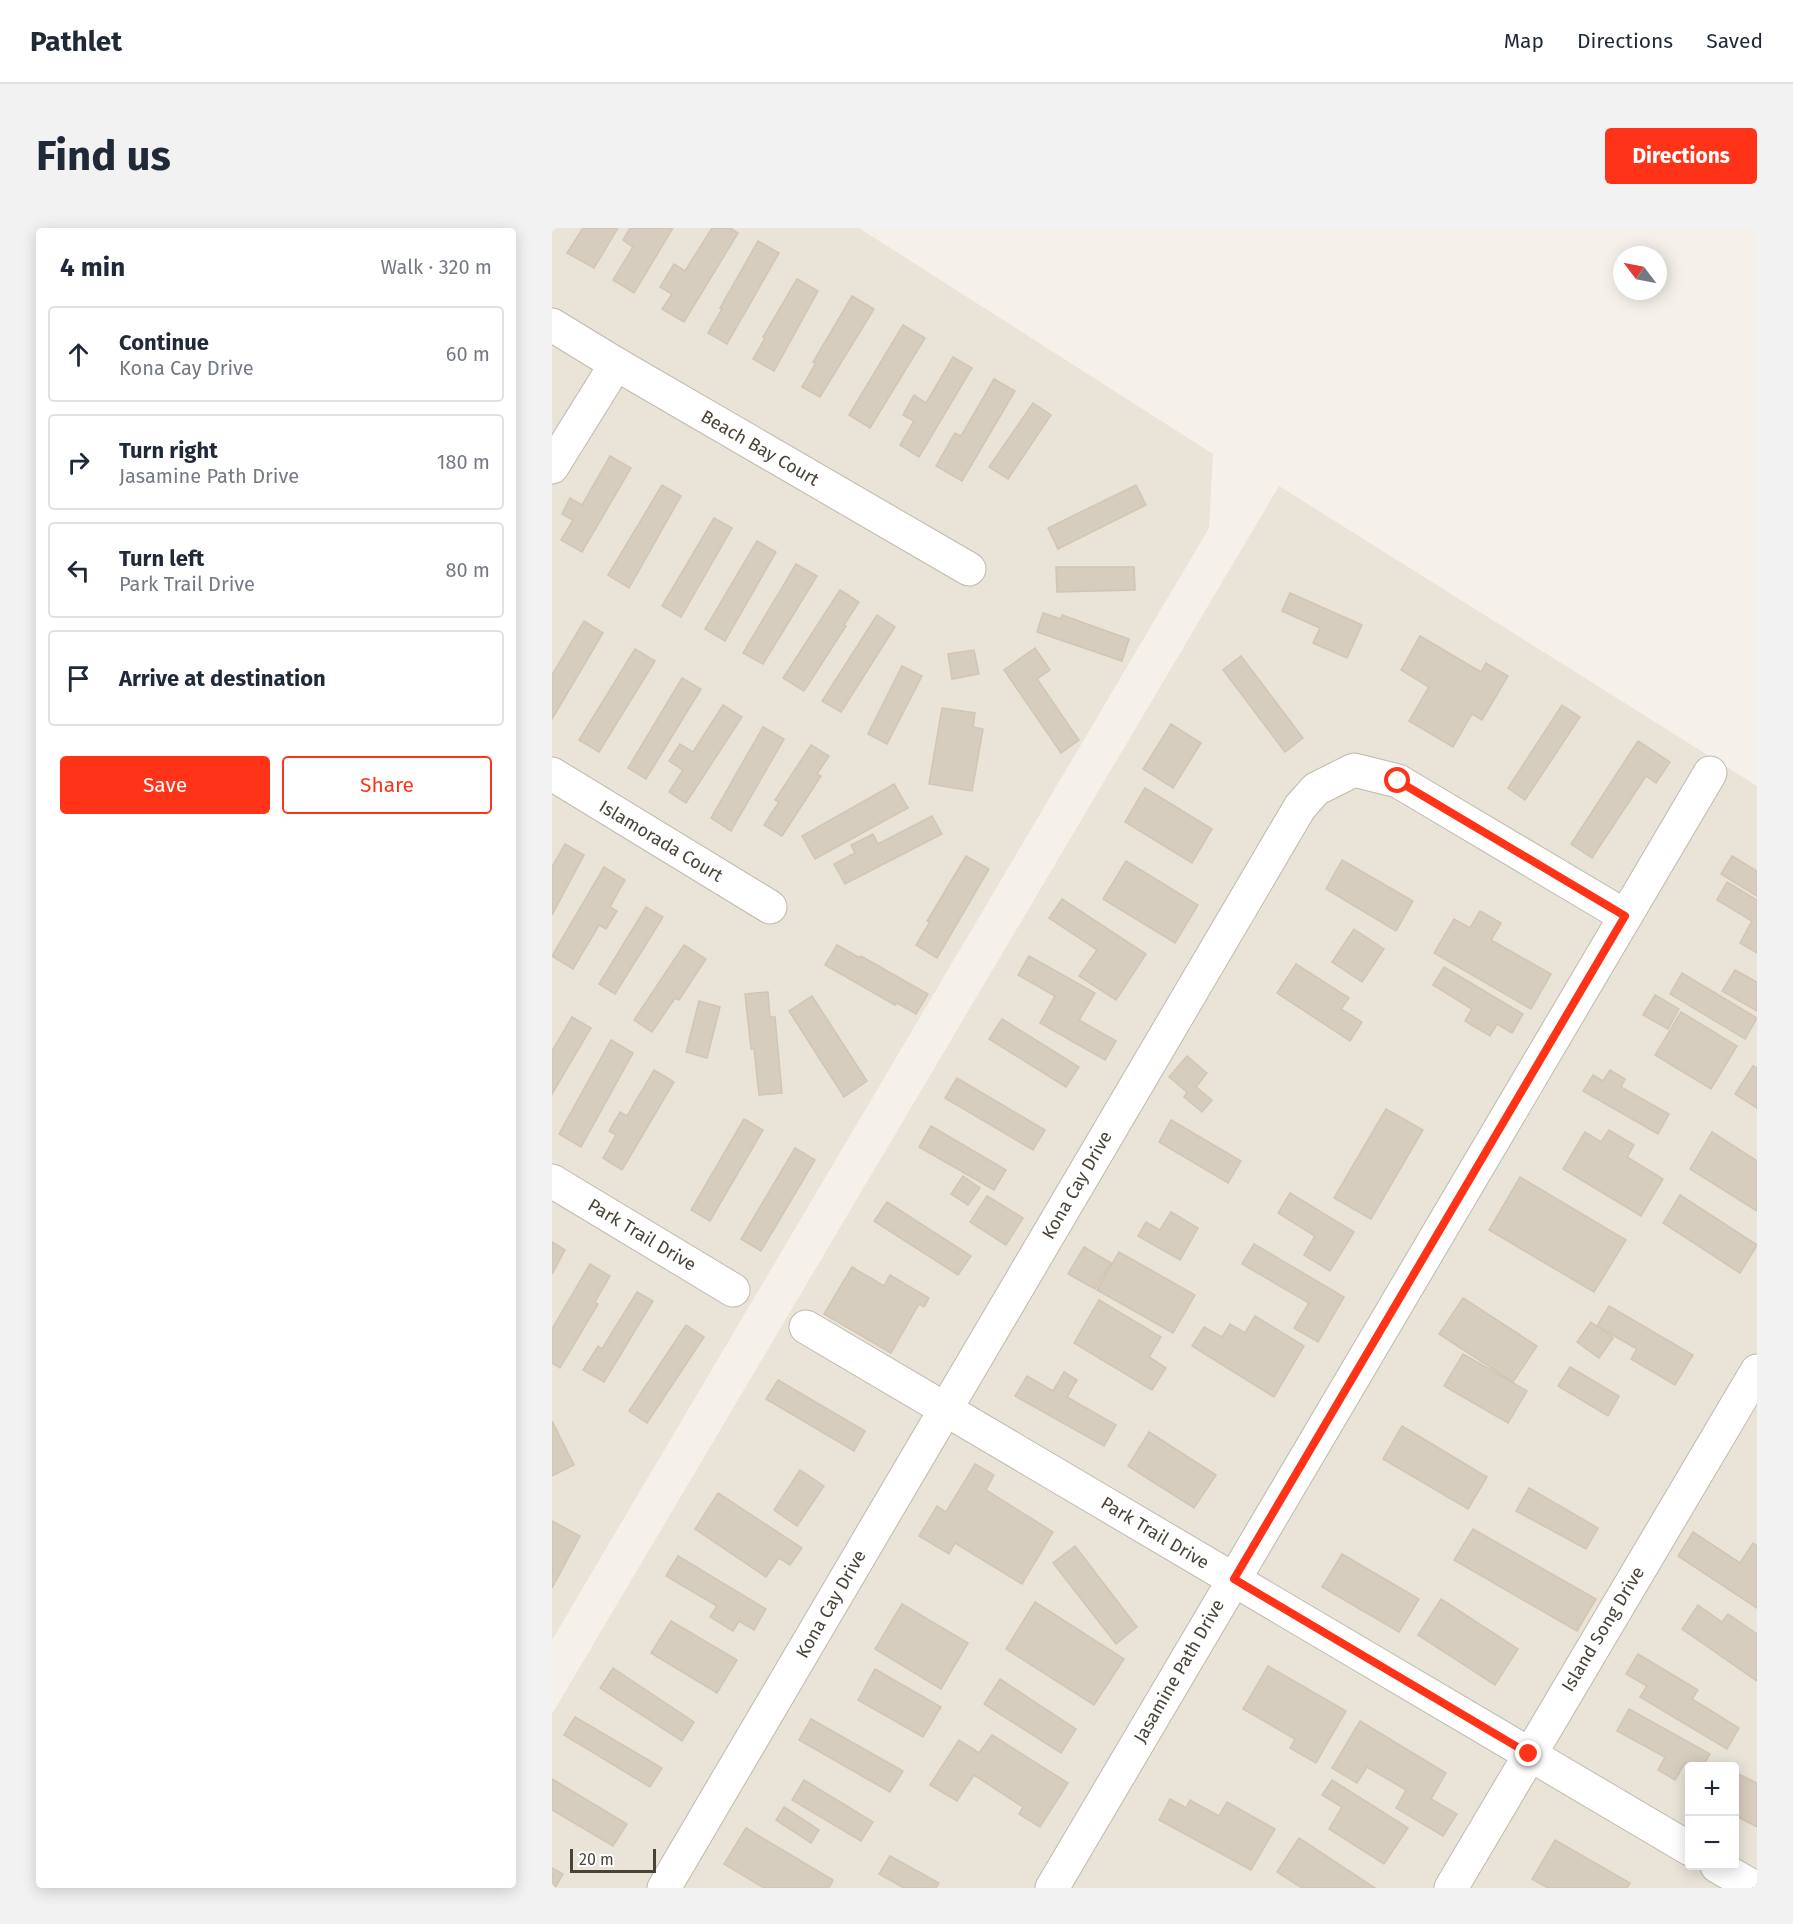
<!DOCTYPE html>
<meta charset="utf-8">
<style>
:root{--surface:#fff;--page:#f2f2f3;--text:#1f2937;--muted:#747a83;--line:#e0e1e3;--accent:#ff3317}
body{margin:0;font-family:"Fira Sans",sans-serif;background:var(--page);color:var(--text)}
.controls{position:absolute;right:18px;bottom:18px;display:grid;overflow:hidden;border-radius:6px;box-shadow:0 3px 15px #0003}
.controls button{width:54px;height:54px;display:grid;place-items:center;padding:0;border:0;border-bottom:2px solid var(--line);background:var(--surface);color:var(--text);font:30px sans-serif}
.compass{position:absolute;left:1061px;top:18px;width:54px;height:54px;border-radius:50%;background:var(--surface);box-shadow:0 3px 15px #0003;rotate:302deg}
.scale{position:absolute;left:18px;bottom:15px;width:86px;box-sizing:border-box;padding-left:6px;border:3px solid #494237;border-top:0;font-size:16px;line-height:21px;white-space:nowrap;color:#494237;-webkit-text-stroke:4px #fff;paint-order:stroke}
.stop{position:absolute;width:18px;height:18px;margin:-14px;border:4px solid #ff3317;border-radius:50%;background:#fff}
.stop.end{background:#ff3317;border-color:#fff;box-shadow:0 2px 6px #0008}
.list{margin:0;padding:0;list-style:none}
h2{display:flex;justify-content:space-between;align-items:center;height:78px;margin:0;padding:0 24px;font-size:26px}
h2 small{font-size:20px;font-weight:400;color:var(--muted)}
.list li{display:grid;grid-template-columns:39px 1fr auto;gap:18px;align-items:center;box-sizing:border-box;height:96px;margin:0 12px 12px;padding:0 12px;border:2px solid var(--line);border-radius:6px}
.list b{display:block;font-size:22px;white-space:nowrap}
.list p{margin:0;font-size:20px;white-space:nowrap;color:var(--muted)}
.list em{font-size:20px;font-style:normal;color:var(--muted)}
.actions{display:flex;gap:12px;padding:18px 24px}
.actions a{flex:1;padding:14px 0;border:2px solid var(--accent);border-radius:6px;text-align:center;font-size:21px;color:var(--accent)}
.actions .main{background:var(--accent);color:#fff}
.icon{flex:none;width:33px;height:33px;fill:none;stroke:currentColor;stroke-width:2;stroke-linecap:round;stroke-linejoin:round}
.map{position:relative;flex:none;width:1205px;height:1660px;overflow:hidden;border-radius:6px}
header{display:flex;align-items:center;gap:36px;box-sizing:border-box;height:84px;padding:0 30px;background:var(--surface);border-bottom:2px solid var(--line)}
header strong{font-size:28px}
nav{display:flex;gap:33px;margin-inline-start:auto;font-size:21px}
.intro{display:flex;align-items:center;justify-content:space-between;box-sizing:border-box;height:144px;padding:0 36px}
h1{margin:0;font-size:42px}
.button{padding:15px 27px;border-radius:6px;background:var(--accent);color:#fff;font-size:21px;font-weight:700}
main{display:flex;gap:36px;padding:0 36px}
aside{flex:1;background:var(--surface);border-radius:6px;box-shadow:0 3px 15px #0003}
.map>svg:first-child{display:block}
.residential{fill:#e9e3d8;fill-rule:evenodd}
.building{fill:#d7cdbf;stroke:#d2c5b2;stroke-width:1.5}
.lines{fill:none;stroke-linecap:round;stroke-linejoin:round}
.minor-casing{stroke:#c1b9ac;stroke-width:35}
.minor{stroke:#fff;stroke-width:33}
.route{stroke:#ff3317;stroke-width:8}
.labels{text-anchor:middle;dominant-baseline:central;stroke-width:4.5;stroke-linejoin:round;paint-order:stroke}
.street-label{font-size:18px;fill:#494237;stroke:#fff}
</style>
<header>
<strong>Pathlet</strong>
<nav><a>Map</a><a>Directions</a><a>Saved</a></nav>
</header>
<div class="intro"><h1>Find us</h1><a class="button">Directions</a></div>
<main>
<aside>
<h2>4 min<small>Walk · 320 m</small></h2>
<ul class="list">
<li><svg class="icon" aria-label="ahead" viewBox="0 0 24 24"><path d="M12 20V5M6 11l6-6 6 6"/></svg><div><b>Continue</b><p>Kona Cay Drive</p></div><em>60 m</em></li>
<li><svg class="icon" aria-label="right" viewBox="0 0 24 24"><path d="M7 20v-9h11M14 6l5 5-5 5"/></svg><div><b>Turn right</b><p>Jasamine Path Drive</p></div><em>180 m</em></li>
<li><svg class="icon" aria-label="left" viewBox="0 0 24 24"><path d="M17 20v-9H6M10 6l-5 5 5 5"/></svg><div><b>Turn left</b><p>Park Trail Drive</p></div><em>80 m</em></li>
<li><svg class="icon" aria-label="arrive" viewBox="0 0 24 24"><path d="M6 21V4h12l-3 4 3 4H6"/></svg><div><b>Arrive at destination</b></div></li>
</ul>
<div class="actions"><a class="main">Save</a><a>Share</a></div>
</aside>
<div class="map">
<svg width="1205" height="1660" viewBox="0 0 1205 1660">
<rect width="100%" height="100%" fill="#f5f1ea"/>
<g class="residential">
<polygon points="0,0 307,0 661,226 657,300 0,1412"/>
<path d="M 727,258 L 1205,558 L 1205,1660 L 0,1660 L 0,1486 ZM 1138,1538 L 1182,1538 L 1182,1638 L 1138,1638 Z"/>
</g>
<g class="building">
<polygon points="31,0 66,0 42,40 15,25"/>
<polygon points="78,0 121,0 82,65 61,52 81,19 71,12"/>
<polygon points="160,0 178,0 186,5 132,94 110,81 120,66 108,59 122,36 133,43"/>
<polygon points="206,13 227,25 175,116 156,105 170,81 168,80"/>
<polygon points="245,51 266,63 222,143 201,131 213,110 211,109"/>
<polygon points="300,68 322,81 268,169 250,159 264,135 261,134"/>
<polygon points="351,97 373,110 318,200 297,187"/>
<polygon points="401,129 420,140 367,229 348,217 362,193 351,187 362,167 374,175"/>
<polygon points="442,151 463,163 410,253 384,238 403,205 409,208"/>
<polygon points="481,175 499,187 456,251 437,239"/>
<polygon points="58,228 79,240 30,324 9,312 21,292 10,286 18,270 30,277"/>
<polygon points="110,257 129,268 77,360 56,347"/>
<polygon points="584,257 594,277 506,321 496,300"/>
<polygon points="162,290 180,300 129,389 110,378"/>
<polygon points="205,313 224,324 173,413 153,401"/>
<polygon points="244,336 265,348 211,436 191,425"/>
<polygon points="504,339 582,339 583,362 505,364"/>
<polygon points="288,362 307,374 292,397 294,398 252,463 231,450"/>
<polygon points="738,365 810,397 795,430 761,415 768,400 730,383"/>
<polygon points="491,385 509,391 510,387 577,411 570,433 485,404"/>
<polygon points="325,387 343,399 289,484 270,473"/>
<polygon points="32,393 51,405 0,491 0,447"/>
<polygon points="868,408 929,444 934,435 956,448 930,492 920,486 901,519 857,493 877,459 849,442"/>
<polygon points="483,420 498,442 485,451 527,512 509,525 452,442"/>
<polygon points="83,421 103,433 47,524 27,512"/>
<polygon points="422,422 427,446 400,451 396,426"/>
<polygon points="689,428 751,510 733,524 671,442"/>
<polygon points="350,438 370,448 335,516 316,506"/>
<polygon points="130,450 149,461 94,551 76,540"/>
<polygon points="171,477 190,489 134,575 117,564 131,542 117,533 128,516 141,524"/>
<polygon points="1010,477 1028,489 973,572 956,560"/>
<polygon points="390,480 423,485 421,499 431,501 420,563 377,556"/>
<polygon points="619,496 649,515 621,560 591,541"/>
<polygon points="211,499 232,511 179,603 159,590"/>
<polygon points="1086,513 1118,534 1104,555 1094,548 1040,630 1019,616"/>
<polygon points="259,517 277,528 265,546 269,548 230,608 212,597 227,574 223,572"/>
<polygon points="342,556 356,580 263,631 250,608"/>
<polygon points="593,560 660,601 640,635 573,594"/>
<polygon points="380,588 390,606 293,656 282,636 303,625 299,617 321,606 326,616"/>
<polygon points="13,616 32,627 0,687 0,639"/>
<polygon points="414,628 437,641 385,730 364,717 378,694 375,693"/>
<polygon points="1180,628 1205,643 1205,668 1169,646"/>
<polygon points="790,632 861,673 844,703 774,661"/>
<polygon points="574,633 646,677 623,715 551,671"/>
<polygon points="52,639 73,652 58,679 65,683 54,701 47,697 21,741 0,728"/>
<polygon points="1175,654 1205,672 1205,725 1188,715 1200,693 1165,672"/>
<polygon points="510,671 594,726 564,772 527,748 545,722 497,690"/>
<polygon points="94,679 111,689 63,766 47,756"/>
<polygon points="928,683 949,695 939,712 999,746 979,781 882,725 902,691 918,700"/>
<polygon points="802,701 832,721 810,754 780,734"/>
<polygon points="132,717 154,731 127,772 123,770 100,804 82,792"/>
<polygon points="285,717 308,730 309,728 376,766 364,786 345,775 343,777 273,737"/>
<polygon points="477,728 543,765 527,792 564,813 553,832 488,795 503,768 466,747"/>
<polygon points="744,736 797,770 789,781 810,794 798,813 725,765"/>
<polygon points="892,739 971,786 960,805 945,796 938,808 913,793 920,781 881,757"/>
<polygon points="1183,742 1205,754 1205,783 1170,763"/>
<polygon points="1130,745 1205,790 1193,811 1118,766"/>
<polygon points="216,764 218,789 223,789 230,865 207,867 202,820 199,821 193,766"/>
<polygon points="1103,767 1127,781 1116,801 1091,787"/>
<polygon points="260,768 315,853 292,869 237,783"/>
<polygon points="147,773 168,779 155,830 134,824"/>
<polygon points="1129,784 1185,818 1159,861 1103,827"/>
<polygon points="20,789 39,800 0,866 0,823"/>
<polygon points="450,791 527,839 514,859 437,811"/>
<polygon points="59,812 81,825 29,919 7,906"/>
<polygon points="635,828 655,845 644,859 660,872 650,884 632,869 635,864 617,849"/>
<polygon points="1201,838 1205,840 1205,880 1183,866"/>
<polygon points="102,842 122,854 70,942 51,930 64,907 57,903 68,884 75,888"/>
<polygon points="1058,842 1073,851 1069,859 1117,886 1106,906 1031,863 1041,847 1051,853"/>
<polygon points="405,850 493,902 481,922 393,870"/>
<polygon points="834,881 871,902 819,991 782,970"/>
<polygon points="192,891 211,902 158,993 139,982"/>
<polygon points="619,892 689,933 676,955 607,914"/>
<polygon points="379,898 454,942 442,962 367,919"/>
<polygon points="1057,902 1082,917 1075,929 1111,951 1089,988 1011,941 1033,904 1049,914"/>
<polygon points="1160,904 1205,933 1205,983 1138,941"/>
<polygon points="243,920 263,932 209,1023 189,1011"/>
<polygon points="411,948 428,960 416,977 399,966"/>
<polygon points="968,949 1074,1012 1042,1064 937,1002"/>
<polygon points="738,965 802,1004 778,1043 752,1027 763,1008 726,985"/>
<polygon points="1128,967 1205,1017 1188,1045 1111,995"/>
<polygon points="435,968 471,990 454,1017 418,994"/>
<polygon points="335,974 419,1028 406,1047 322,993"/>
<polygon points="619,984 646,1000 628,1032 586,1008 594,994 608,1002"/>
<polygon points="0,1014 13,1022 0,1046"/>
<polygon points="702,1016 792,1069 766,1114 742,1100 757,1075 690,1036"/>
<polygon points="532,1019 559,1035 543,1061 516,1046"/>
<polygon points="567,1024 643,1067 621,1105 545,1062"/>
<polygon points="38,1036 58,1048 43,1074 46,1076 8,1140 0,1135 0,1101"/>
<polygon points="300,1039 332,1058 338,1047 377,1070 372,1079 367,1076 339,1125 272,1086"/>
<polygon points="85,1064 101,1073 52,1154 31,1142 46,1118 50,1121"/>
<polygon points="911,1070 985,1118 961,1154 887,1106"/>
<polygon points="547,1072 609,1109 597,1129 614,1140 600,1162 522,1115"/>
<polygon points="1057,1078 1141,1127 1123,1157 1079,1131 1085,1121 1045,1098"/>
<polygon points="703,1088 752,1118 722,1169 640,1118 652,1099 670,1109 678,1096 693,1105"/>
<polygon points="1039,1094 1061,1110 1047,1130 1025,1114"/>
<polygon points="134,1097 152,1109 95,1195 77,1183"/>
<polygon points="911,1126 975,1163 956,1195 892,1158"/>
<polygon points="1018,1139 1067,1168 1056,1188 1006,1158"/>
<polygon points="512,1144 525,1152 515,1169 564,1197 552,1218 463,1168 475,1148 501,1163"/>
<polygon points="226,1152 313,1203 302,1223 214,1171"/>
<polygon points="0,1193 22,1237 0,1248"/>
<polygon points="850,1198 935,1249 916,1281 831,1231"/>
<polygon points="597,1204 664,1247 642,1280 576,1238"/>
<polygon points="423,1236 442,1247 434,1262 501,1304 470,1356 403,1315 397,1326 367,1308 385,1278 394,1284"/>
<polygon points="248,1242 272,1258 245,1298 222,1282"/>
<polygon points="977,1260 1046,1300 1034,1321 964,1283"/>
<polygon points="166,1265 250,1320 238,1337 227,1330 214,1349 143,1301"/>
<polygon points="0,1293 28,1308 0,1360"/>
<polygon points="921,1301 1044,1371 1025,1403 902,1332"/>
<polygon points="1141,1304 1188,1335 1201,1315 1205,1318 1205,1380 1126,1328"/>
<polygon points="523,1318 585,1399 564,1416 501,1335"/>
<polygon points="790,1326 867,1371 847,1404 770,1359"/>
<polygon points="126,1328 214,1381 202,1402 187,1393 181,1403 158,1389 165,1378 114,1348"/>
<polygon points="889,1371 966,1421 943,1457 866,1407"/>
<polygon points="483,1374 572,1431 542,1477 454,1421"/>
<polygon points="350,1376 416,1415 389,1461 323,1421"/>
<polygon points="1146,1377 1170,1394 1176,1386 1205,1406 1205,1453 1130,1401"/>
<polygon points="119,1393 185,1432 165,1465 99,1425"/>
<polygon points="1086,1426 1146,1462 1140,1471 1187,1500 1175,1521 1088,1469 1095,1458 1074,1446"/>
<polygon points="716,1438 794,1483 764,1535 738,1520 743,1511 691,1481"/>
<polygon points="61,1440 142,1494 130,1513 48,1460"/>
<polygon points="323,1441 389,1479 371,1509 306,1472"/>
<polygon points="448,1451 524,1501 509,1525 432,1476"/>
<polygon points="1077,1481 1158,1526 1151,1538 1139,1538 1133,1535 1123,1552 1106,1542 1113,1529 1065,1503"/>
<polygon points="23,1489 110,1540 98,1559 12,1507"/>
<polygon points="259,1491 351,1543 338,1564 247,1512"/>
<polygon points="808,1493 894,1545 879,1571 905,1586 891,1608 844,1580 854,1562 815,1539 805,1555 780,1540"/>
<polygon points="440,1507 516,1555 488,1599 467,1586 471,1579 422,1547 405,1573 378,1557 407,1512 427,1525"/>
<polygon points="1182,1544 1205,1555 1205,1599 1182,1587"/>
<polygon points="0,1551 75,1596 61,1618 0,1582"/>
<polygon points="252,1552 321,1594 309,1613 240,1572"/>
<polygon points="780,1552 856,1600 832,1636 777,1601 790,1579 770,1567"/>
<polygon points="618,1571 634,1580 638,1572 667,1588 675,1574 723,1601 699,1642 607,1592"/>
<polygon points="232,1579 267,1602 259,1615 224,1592"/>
<polygon points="194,1600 281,1652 277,1660 212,1660 172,1636"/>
<polygon points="747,1610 823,1660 750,1660 725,1644"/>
<polygon points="1003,1612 1078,1655 1075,1660 996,1660 980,1651"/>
<polygon points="338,1628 387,1655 384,1660 352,1660 327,1646"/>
<polygon points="0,1640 11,1646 3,1660 0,1660"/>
</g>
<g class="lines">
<defs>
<g id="minor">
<polyline points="0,97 64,136 417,341"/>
<polyline points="0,239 64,136"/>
<polyline points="0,546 218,679"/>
<polyline points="0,953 181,1062"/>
<polyline points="254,1099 1138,1621"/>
<polyline points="1165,1638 1203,1660"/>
<polyline points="112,1660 748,579 764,561 802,542 846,553 1073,688"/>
<polyline points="500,1660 1158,545"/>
<polyline points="899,1660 1205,1143"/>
</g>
</defs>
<use href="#minor" class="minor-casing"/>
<use href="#minor" class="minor"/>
</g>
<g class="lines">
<polyline class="route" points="846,553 1073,688 682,1351 977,1526"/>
</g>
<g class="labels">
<g class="street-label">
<text transform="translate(208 220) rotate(30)">Beach Bay Court</text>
<text transform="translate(109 613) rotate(31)">Islamorada Court</text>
<text transform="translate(525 957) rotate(-60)">Kona Cay Drive</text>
<text transform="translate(90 1007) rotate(31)">Park Trail Drive</text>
<text transform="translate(603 1305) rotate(31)">Park Trail Drive</text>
<text transform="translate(279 1376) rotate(-60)">Kona Cay Drive</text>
<text transform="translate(1051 1401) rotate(-59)">Island Song Drive</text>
<text transform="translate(627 1443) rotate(-60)">Jasamine Path Drive</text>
</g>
</g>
</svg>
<div class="controls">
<button>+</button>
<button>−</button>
</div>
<svg class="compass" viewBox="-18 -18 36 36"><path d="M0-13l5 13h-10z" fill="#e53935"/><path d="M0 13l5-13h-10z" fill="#747a83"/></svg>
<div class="scale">20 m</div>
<div class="stop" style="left:846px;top:553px"></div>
<div class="stop end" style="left:977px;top:1526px"></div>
</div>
</main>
